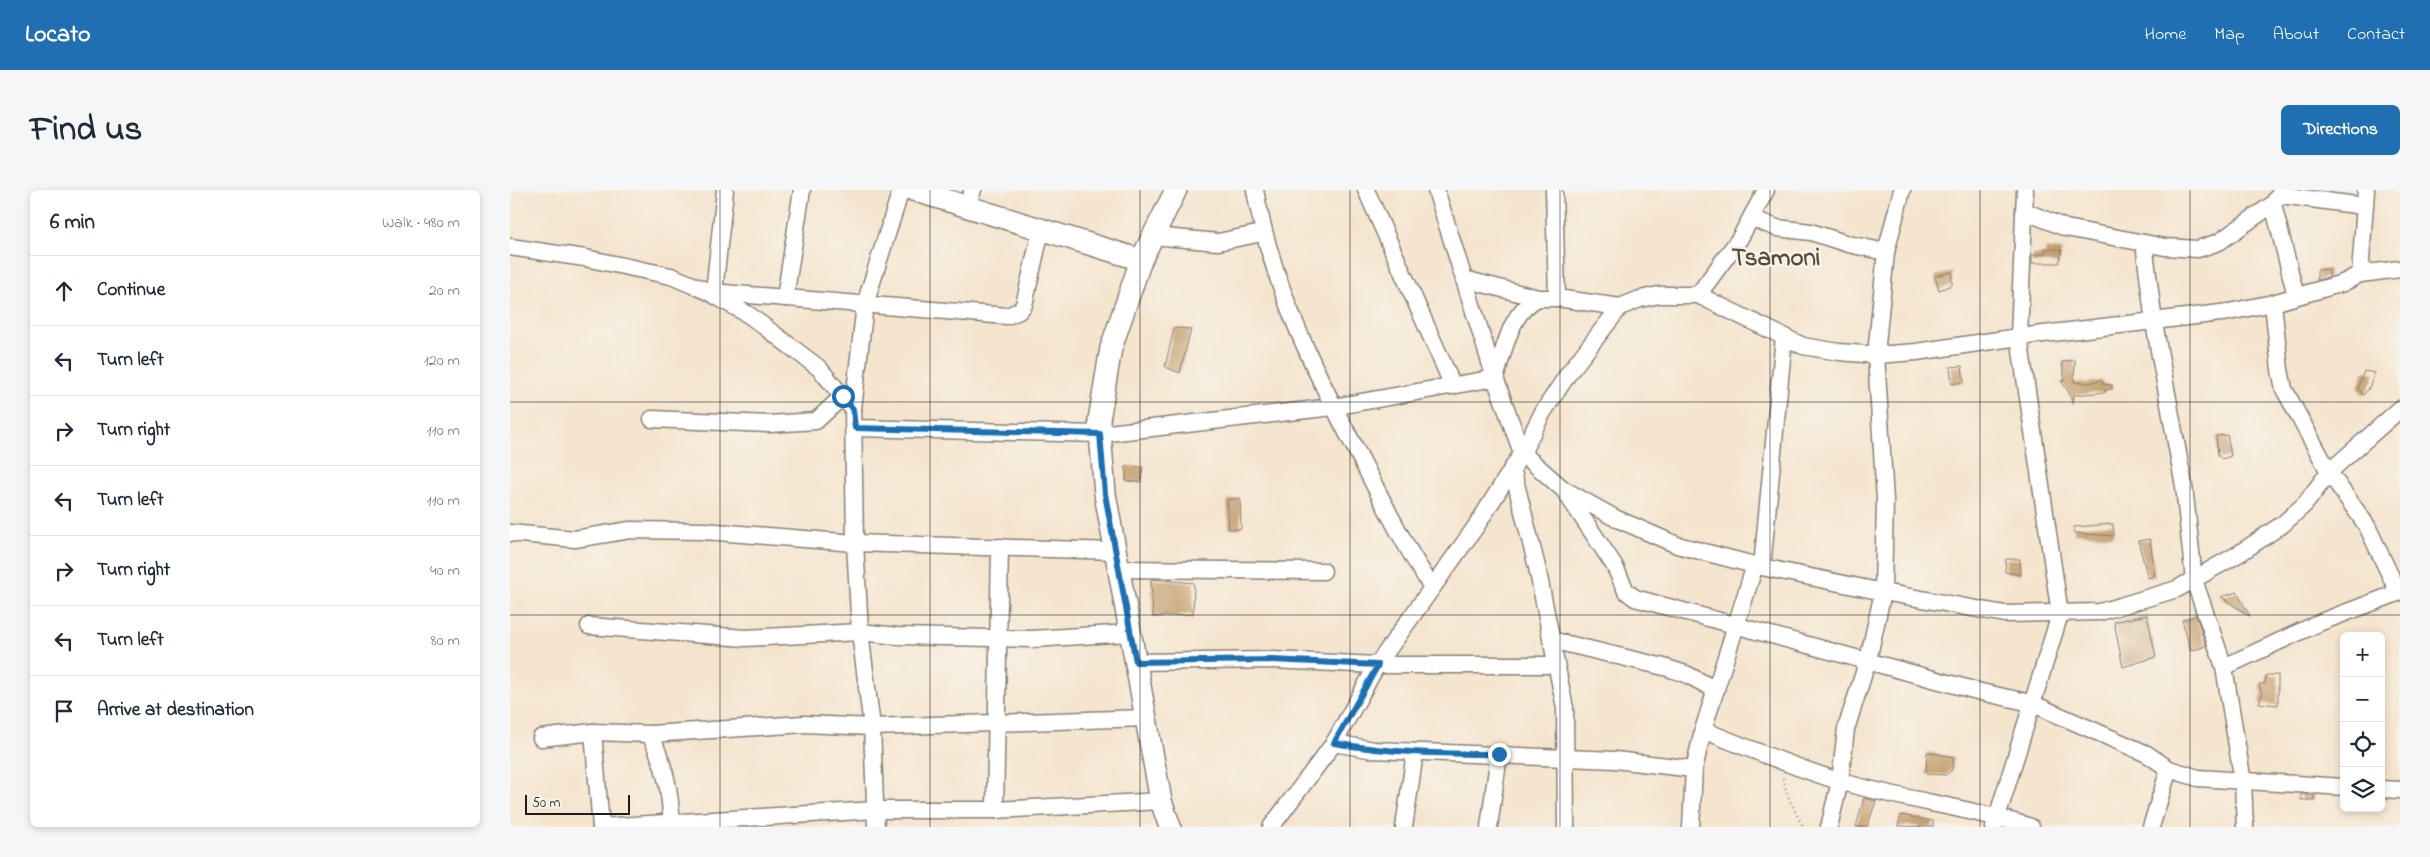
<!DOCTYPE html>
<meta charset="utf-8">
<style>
:root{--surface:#fff;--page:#f6f6f7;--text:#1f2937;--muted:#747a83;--line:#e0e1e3;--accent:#1f6fb2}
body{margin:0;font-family:"Indie Flower",sans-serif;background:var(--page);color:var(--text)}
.controls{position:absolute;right:15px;bottom:15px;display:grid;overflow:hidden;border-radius:8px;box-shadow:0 2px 8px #0003}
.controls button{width:45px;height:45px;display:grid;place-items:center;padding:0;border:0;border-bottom:1px solid var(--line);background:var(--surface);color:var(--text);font:25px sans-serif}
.scale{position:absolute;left:15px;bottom:12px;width:105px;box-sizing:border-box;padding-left:5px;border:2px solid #1c1c1c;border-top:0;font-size:14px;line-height:18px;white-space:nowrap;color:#1c1c1c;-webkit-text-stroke:4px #f7f3e8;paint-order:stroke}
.stop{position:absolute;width:15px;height:15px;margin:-11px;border:4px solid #1f6fb2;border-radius:50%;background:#fff}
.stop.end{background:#1f6fb2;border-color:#fff;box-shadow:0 1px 5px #0008}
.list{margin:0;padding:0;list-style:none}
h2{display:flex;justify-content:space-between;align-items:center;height:65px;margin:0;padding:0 20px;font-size:21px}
h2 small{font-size:16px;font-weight:400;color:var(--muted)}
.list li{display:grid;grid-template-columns:32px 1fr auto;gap:15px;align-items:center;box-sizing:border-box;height:70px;padding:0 20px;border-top:1px solid var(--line)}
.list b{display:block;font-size:19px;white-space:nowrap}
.list em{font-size:16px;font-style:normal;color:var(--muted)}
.icon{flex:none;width:28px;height:28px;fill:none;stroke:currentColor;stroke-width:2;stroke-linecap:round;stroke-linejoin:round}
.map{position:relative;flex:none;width:1890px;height:637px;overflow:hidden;border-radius:8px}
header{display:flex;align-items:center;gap:30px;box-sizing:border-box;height:70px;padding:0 25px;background:var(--accent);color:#fff}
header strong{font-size:24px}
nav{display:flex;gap:28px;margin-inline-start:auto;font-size:18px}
.intro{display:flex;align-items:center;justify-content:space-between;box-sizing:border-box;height:120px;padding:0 30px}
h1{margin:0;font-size:35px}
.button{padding:12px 22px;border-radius:8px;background:var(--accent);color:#fff;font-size:18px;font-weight:700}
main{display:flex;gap:30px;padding:0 30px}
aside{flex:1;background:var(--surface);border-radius:8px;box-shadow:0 2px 8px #0003}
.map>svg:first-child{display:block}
.building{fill:#c6a072}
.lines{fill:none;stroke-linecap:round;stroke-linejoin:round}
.minor-casing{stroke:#888075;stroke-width:19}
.major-casing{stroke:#888075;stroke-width:24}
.path{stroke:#888075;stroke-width:2.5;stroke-dasharray:1 4;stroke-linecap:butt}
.minor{stroke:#fff;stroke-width:16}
.major{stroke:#fff;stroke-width:21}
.route{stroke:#1f6fb2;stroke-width:6}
.grid{fill:none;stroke:#1c1c1c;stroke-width:1;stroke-opacity:0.55}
.labels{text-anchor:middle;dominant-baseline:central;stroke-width:5;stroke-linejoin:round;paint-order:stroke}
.district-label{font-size:25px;font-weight:bold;fill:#584a3a;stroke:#f7f3e8}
</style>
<header>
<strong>Locato</strong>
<nav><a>Home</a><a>Map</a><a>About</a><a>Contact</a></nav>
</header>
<div class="intro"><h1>Find us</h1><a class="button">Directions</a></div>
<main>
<aside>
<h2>6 min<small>Walk · 480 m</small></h2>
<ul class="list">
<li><svg class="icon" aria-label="ahead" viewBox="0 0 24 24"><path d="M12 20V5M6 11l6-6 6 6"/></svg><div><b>Continue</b></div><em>20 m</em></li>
<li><svg class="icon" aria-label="left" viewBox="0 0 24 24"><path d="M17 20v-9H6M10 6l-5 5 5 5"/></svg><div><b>Turn left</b></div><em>120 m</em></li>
<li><svg class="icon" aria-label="right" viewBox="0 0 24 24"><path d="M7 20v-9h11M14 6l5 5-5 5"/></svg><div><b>Turn right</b></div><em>110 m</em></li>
<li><svg class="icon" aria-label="left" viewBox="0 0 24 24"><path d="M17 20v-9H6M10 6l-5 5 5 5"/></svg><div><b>Turn left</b></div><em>110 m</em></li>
<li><svg class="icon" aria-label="right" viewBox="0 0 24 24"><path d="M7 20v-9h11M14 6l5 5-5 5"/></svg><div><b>Turn right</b></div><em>40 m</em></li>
<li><svg class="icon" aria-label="left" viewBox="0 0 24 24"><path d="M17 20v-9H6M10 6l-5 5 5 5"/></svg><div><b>Turn left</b></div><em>80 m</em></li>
<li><svg class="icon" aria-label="arrive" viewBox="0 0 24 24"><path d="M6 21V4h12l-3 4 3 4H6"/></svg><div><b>Arrive at destination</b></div></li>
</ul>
</aside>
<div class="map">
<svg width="1890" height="637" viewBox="0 0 1890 637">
<rect width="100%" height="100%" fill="#f7f3e8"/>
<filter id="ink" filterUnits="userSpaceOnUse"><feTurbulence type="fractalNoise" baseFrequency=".02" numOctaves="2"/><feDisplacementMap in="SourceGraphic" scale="10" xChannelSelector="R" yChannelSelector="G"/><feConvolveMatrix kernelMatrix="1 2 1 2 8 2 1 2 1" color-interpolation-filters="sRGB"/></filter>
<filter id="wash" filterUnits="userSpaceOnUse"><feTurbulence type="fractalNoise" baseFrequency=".0096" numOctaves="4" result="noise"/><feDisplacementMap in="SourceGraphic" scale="20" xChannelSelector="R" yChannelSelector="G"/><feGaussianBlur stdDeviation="1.12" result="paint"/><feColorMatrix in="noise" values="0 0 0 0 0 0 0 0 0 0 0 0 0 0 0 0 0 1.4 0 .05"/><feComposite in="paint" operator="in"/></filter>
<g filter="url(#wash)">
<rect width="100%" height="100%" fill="#f5e4ce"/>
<g id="blocks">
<g class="building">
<polygon points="1536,58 1552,60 1549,73 1522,73 1522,65 1535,64"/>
<polygon points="1819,79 1819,87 1807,90 1807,80"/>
<polygon points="1442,82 1442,95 1429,100 1425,86"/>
<polygon points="664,138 681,139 670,183 655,177"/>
<polygon points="1565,170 1564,192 1579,193 1592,190 1593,194 1602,195 1602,199 1595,200 1596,202 1564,205 1563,214 1558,201 1551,191 1555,191 1552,172"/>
<polygon points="1452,176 1454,192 1442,194 1440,177"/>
<polygon points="1854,181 1865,183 1858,200 1853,205 1848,197"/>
<polygon points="1717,245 1721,266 1712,269 1708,265 1706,246"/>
<polygon points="616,276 633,277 631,292 616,291"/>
<polygon points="730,308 731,339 719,339 717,310"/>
<polygon points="1603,334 1604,346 1564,343 1564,337"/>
<polygon points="1640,349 1645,386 1638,388 1628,351"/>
<polygon points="1496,369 1510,369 1511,385 1495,382"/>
<polygon points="641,389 684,393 683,424 643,427"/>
<polygon points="1727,402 1740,426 1711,407"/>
<polygon points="1637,425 1646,467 1613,477 1604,432"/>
<polygon points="1686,425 1696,456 1681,461 1672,430"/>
<polygon points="1756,485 1768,485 1768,515 1749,513 1752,504 1749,494 1755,494"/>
<polygon points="1417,562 1444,567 1442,580 1436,585 1416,584"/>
<polygon points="1791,604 1804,605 1804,610 1791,610"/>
<polygon points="1354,608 1366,611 1357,637 1346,637"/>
<polygon points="1391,625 1423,631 1423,637 1388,636"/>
</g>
</g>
</g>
<g filter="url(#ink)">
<use href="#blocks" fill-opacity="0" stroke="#888075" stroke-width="1"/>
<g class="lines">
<defs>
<g id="minor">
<path d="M 745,0 C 762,96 806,185 852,271 C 874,314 895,357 922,397"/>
<polyline points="856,0 943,196"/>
<polyline points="926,0 985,188 1012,263 1053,299 1105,328 1167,355 1252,377 1373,402 1495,424 1590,422 1667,399 1730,363 1773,334 1795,314 1819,282 1890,219"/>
<polyline points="1044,0 1047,108"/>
<polyline points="1770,5 1853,16"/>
<polyline points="1763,14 1786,106"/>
<polyline points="456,17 463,0"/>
<polyline points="1514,21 1556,38 1655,57 1688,59 1709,52 1763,14 1772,0"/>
<polyline points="1241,28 1267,38 1301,42 1338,54 1376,62"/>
<polyline points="643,46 708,52 752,43"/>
<polyline points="1634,53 1644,133 1674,296 1684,390 1714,477 1733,592 1735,637"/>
<polyline points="0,57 75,68 161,86 197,101 239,125 309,178 343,219 345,353 350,442 388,446 522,449 620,443"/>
<polyline points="1850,84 1856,0"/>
<polyline points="954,89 1028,108 1047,108 1110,117"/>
<polyline points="202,102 497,126 509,121 514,115 531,40"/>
<polyline points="204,102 215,0"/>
<polyline points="1188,105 1230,48 1256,0"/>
<polyline points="275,108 292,0"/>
<polyline points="1763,113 1770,180 1774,199 1819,282 1857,336 1888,402"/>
<polyline points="343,219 355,114 391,0"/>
<polyline points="142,229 259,234 306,231 333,206"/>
<path d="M 345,238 L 590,244 L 823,217 L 985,188 C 995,159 999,123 1028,108"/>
<polyline points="1002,278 1027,377 1055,518 1056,637"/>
<polyline points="1054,300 1104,375 1116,401 1125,408 1471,502 1521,513 1637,564 1659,579 1688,588 1834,597"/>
<polyline points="0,343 65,349 120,340 194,341 345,353 605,361"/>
<polyline points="1252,377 1274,147"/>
<polyline points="609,379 813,381"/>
<polyline points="79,436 235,448 350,442 362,537 366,637"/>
<polyline points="1041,450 1154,477 1176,484 1206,500"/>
<polyline points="626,472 762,470 867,475 1046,475"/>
<polyline points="1714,477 1811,432 1890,402"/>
<path d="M 1193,540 C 1238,558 1283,577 1329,591 C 1392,610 1458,617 1521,637"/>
<polyline points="83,542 91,637"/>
<path d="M 140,544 C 156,578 160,600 162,637"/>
<polyline points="31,548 83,542 140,544 294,534 362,537 636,528"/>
<polyline points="824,553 864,560 1105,570 1184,579"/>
<polyline points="1871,599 1890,600"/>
<polyline points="485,620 490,357"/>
<polyline points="91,637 365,620 485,620 651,611"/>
<polyline points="761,637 824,553 867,475 967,335 1012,263 1033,222 1058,184 1110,117 1130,109 1149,105 1188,105 1293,156 1329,162 1366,165 1406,162 1509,147 1719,122 1763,113 1833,93 1850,84 1890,79"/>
<polyline points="894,637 905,563"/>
<polyline points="979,637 989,564"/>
<polyline points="1181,637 1184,579 1193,540 1245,375"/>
<polyline points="1319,637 1330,591 1336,539 1358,470 1373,402 1375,310 1366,165 1376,62 1392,0"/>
<polyline points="1484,637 1550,424 1509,147 1515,0"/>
<polyline points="1641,637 1659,579"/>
</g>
<g id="major">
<polyline points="403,0 631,70"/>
<polyline points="660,637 651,611 595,304 589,230 601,158 631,70 666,0"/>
</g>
</defs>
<use href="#minor" class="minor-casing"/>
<use href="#major" class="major-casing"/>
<polyline class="path" points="1273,588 1278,607 1293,637"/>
<use href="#minor" class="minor"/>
<use href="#major" class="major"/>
</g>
</g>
<g class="lines" filter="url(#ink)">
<path class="route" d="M 333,206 L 343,219 L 345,238 L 590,244 L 595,304 L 626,472 L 762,470 L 868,475 L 824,553 C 879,563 933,564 989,564"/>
</g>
<path class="grid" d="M 210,0 L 210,637M 420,0 L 420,637M 630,0 L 630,637M 840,0 L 840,637M 1050,0 L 1050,637M 1260,0 L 1260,637M 1470,0 L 1470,637M 1680,0 L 1680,637M 0,212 L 1890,212M 0,425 L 1890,425"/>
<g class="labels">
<g class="district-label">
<text x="1266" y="69">Tsamoni</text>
</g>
</g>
</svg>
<div class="controls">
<button>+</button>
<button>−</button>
<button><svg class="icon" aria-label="locate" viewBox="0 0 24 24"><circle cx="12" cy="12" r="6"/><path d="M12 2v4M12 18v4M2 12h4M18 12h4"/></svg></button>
<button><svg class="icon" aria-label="layers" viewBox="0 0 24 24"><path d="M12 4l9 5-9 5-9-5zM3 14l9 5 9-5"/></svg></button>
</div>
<div class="scale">50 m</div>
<div class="stop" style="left:333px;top:206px"></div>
<div class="stop end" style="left:989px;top:564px"></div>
</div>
</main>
